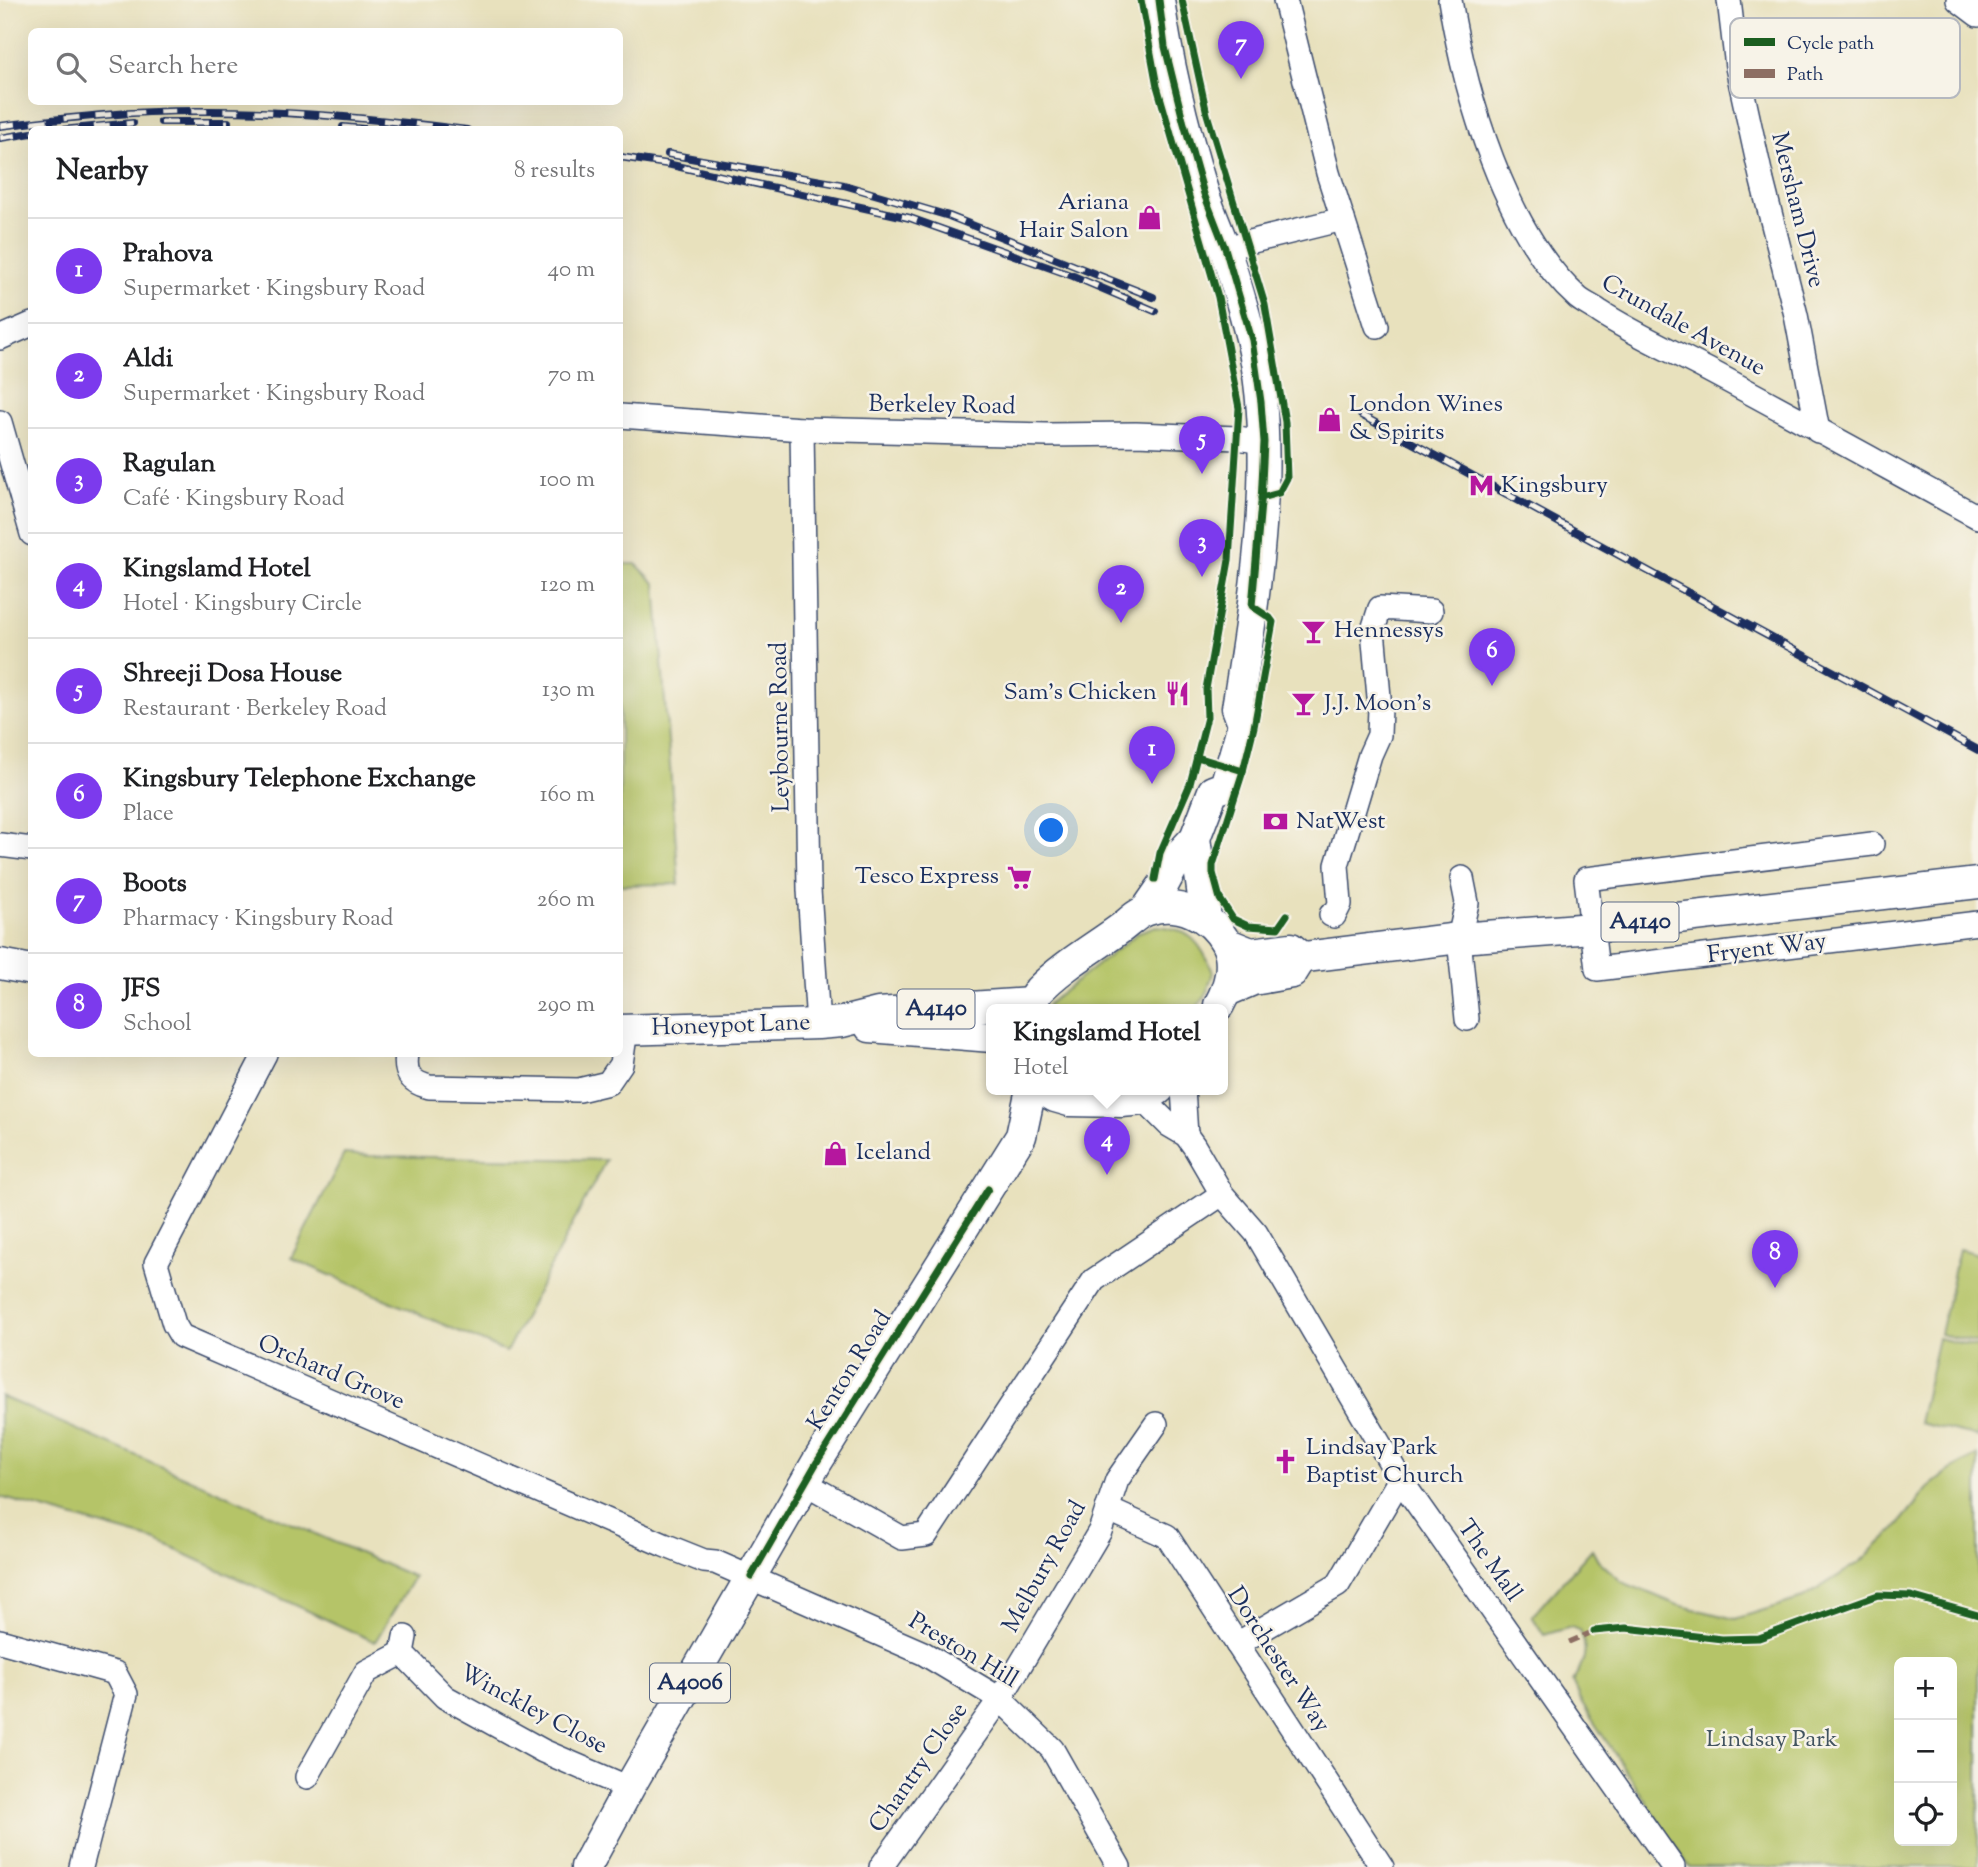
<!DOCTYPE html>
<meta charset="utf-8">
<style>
:root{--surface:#fff;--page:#f6f6f6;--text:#202124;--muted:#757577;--line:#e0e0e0;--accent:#7c3aed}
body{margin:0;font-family:"Sorts Mill Goudy",serif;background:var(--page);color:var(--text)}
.controls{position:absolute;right:21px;bottom:21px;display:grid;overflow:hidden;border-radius:10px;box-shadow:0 7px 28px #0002}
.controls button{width:63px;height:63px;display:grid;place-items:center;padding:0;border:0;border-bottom:2px solid var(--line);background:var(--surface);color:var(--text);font:35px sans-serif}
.you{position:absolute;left:1052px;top:831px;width:24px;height:24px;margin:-18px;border:5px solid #fff;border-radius:50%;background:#1a73e8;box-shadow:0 0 0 10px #1a73e833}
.badge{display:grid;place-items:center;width:46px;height:46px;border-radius:50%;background:var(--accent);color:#fff;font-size:23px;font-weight:700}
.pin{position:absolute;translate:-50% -58px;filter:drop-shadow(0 2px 4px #0008)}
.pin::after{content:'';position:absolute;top:37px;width:24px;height:21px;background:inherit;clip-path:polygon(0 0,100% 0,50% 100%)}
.popup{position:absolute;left:986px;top:1004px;width:242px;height:91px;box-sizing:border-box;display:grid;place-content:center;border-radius:10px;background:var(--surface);filter:drop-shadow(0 2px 5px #0005);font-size:23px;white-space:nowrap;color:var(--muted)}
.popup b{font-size:26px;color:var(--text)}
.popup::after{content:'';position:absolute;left:50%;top:100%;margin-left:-14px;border:14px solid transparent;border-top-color:var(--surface)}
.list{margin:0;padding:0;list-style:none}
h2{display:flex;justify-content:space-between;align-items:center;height:91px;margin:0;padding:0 28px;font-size:30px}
h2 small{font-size:23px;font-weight:400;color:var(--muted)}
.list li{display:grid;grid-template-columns:46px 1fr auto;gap:21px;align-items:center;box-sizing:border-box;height:105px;padding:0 28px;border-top:2px solid var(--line)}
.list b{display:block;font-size:26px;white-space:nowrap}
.list p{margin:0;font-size:23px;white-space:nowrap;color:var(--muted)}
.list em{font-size:23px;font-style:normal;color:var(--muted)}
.icon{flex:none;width:38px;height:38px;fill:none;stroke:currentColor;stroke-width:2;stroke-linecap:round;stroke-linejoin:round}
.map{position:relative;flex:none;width:1978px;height:1867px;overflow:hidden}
.search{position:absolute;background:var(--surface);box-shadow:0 7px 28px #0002;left:28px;top:28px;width:595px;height:77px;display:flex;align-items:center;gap:18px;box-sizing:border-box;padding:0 24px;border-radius:10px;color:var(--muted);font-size:26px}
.panel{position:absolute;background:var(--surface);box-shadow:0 7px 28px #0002;left:28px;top:126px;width:595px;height:931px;border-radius:10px}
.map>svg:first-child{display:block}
.green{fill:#b5c467;stroke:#687a62;stroke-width:2;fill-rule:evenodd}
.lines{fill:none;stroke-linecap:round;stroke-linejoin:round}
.minor-casing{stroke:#3a4a6c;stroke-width:26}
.major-casing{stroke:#3a4a6c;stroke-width:33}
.minor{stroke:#fff;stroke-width:23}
.major{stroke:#fff;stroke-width:30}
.rail-casing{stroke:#1b2f5e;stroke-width:8}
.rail{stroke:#f7f3e8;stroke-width:5;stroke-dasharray:16;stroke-linecap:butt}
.quiet{stroke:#8d6e63;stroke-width:5;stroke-dasharray:10 5;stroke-linecap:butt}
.cycleway-casing{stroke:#f7f3e8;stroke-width:11}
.cycleway{stroke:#1b5e20;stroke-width:7}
.labels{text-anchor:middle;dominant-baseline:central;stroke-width:5;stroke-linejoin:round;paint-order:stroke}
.shield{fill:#f7f3e8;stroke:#5d6a87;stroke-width:2}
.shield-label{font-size:23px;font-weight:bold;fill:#1b2f5e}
.poi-label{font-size:24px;fill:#1b2f5e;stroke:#f7f3e8;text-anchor:start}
.street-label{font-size:24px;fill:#1b2f5e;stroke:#f7f3e8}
.park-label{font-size:24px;fill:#425460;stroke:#f7f3e8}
.key{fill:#f7f3e8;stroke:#b5b8bf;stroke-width:2}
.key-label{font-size:19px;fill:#1b2f5e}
</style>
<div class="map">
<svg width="1978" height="1867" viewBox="0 0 1978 1867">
<rect width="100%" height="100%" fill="#f7f3e8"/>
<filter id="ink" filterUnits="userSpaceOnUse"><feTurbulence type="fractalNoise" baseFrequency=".0143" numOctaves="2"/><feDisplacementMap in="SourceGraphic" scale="14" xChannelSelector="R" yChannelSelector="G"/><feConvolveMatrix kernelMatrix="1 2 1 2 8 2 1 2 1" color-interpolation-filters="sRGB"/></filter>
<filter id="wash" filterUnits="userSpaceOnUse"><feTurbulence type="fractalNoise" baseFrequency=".00686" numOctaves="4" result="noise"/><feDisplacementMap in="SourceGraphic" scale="28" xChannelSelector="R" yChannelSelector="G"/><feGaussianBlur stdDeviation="1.57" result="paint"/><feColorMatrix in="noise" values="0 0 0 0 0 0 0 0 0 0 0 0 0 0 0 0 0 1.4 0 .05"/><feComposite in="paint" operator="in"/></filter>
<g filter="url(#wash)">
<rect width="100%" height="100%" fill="#e8e1bd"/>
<g class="green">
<polygon points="620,564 636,564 656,584 679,884 620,885"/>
<path d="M 1156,926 C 1190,928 1201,943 1213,972 L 1207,992 L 1196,1009 L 1046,1009 L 1048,1004 L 1139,932 Z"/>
<polygon points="344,1154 370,1156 606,1160 506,1352 291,1258"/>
<polygon points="1959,1249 1978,1254 1978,1343 1940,1334"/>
<polygon points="1938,1338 1978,1347 1978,1437 1919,1423"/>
<polygon points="0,1396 414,1577 375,1642 157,1541 0,1497"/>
<path d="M 1978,1455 L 1978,1867 L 1689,1867 L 1582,1704 L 1572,1682 C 1584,1665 1589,1650 1580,1630 L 1571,1627 L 1544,1635 L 1532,1616 L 1592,1549 L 1598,1560 L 1622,1582 L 1678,1605 L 1735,1619 L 1803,1598 L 1860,1562 L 1894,1530 L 1930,1486 L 1952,1469 ZM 1952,1662 L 1952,1841 L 1899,1841 L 1899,1662 Z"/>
</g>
</g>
<g filter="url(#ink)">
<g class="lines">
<defs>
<g id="minor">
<polyline points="1285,0 1328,173 1377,326"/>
<path d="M 1450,0 C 1465,94 1505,233 1578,298 C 1584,303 1593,307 1600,312 C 1634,334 1672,351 1708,370 C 1798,418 1888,468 1978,517"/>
<polyline points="1729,0 1737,67 1762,181 1796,315 1818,431"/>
<polyline points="1958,0 1978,15"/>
<polyline points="1225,248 1343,219"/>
<polyline points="0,338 32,324"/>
<polyline points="620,416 802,429 1047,435 1136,434 1237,438 1264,442"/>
<polyline points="0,422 32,534"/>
<polyline points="802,429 809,890 818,1024"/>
<polyline points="1872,844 1586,879 1597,969 1978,923"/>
<polyline points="0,845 32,849"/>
<polyline points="1462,878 1467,903 1459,938 1467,1019"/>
<polyline points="1331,915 1334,916 1340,904 1337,865 1370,755 1379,735 1380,708 1373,630 1380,608 1431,611"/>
<polyline points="265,1054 156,1263 174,1324 181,1336 664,1545 704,1561 715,1562 923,1653 1000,1699 1052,1749 1119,1867"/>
<path d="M 407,1054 C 404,1073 410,1082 429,1087 L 579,1090 L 608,1083 L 621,1064 L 626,1029"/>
<polyline points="1183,1089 1186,1135"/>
<polyline points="1144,1100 1169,1125 1186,1135 1194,1146 1222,1194 1256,1233 1400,1479 1673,1867"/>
<polyline points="805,1483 902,1538 926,1535 1094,1280 1222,1194"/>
<polyline points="1107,1509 1167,1536 1382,1867"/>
<polyline points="405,1637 402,1653 445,1697 543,1751 629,1788"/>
<polyline points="0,1641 115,1673 126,1694 81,1867"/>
<polyline points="1237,1644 1338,1585 1400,1479"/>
<polyline points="307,1777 366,1672 402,1653"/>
<polyline points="881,1867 1000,1699 1100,1531 1117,1480 1156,1424"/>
</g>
<g id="major">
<polyline points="1195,838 1206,919"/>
<path d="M 1146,910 L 1164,884 L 1180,854 L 1195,838 L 1213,791 L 1221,788 L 1226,783 L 1243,724 L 1237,708 C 1256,596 1278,449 1251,338 C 1243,307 1234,276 1224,246 C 1217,228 1209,210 1203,191 C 1184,129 1168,65 1159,0"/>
<polyline points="1226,943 1251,953 1291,948 1302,957"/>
<polyline points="0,964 32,970"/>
<polyline points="1227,991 1253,980 1292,973 1302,957 1305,957 1459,938 1592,928 1978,883"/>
<path d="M 1028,1009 C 1031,1002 1035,996 1039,990 C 1062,966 1094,948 1121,928 C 1129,922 1139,912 1148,910 C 1178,900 1211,915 1226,943 C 1236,963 1229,987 1219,1005"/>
<polyline points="870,1027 992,1037"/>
<polyline points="620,1030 818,1024 842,1022 878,1013 1031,1003"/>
<polyline points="1041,1089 1055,1097 1069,1101 1121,1102 1144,1100 1159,1089"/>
<polyline points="586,1867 629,1788 817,1462 1021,1136 1031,1089"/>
</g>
</defs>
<use href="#minor" class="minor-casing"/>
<use href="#major" class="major-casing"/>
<use href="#minor" class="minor"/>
<use href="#major" class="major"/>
<defs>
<g id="rail">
<polyline points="161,122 228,122"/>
<path d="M 0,126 C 65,118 130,111 196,111 C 287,110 378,119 467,130"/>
<polyline points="343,127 375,130"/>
<polyline points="62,130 133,123"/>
<polyline points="0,138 32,133"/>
<polyline points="668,154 844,185 949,216 1153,297"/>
<polyline points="620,157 667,164 910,218 1073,276 1155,311"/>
<polyline points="1361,415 1978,750"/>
</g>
</defs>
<use href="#rail" class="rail-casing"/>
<use href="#rail" class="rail"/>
<polyline class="quiet" points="1569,1642 1594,1631"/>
<defs>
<g id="cycleway">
<polyline points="1141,0 1157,86 1218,297 1239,408 1229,560 1206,689 1207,717 1190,784 1160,853 1155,879"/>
<polyline points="1159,0 1165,47 1183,120 1204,194 1225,248 1252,340 1261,402 1264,442 1261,503 1252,606 1270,618 1273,622 1254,727 1243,771"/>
<polyline points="1182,0 1207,114 1265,305 1285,422 1287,478 1279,493 1261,498"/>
<polyline points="1197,757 1243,771 1213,865 1213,873 1220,899 1233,919 1248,926 1278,928 1287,915"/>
<polyline points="751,1577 817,1462 988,1189"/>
<polyline points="1594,1631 1626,1628 1722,1639 1759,1638 1878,1595 1911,1596 1978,1615"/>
</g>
</defs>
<use href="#cycleway" class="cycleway-casing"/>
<use href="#cycleway" class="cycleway"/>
</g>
</g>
<defs>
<symbol id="shop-bare" viewBox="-9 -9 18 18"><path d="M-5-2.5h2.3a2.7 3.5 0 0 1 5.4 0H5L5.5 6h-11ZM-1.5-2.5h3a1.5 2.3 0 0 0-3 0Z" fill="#b5179e" stroke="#f7f3e8" stroke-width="2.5" paint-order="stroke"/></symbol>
<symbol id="metro-bare" viewBox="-9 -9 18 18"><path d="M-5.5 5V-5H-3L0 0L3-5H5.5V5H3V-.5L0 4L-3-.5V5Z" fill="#b5179e" stroke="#f7f3e8" stroke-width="2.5" paint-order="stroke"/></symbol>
<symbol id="bar-bare" viewBox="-9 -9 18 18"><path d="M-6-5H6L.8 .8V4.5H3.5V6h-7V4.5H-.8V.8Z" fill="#b5179e" stroke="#f7f3e8" stroke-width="2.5" paint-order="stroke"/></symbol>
<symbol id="restaurant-bare" viewBox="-9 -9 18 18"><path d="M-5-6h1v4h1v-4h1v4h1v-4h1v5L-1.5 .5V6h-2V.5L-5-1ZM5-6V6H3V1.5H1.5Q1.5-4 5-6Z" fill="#b5179e" stroke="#f7f3e8" stroke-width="2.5" paint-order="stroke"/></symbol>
<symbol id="bank-bare" viewBox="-9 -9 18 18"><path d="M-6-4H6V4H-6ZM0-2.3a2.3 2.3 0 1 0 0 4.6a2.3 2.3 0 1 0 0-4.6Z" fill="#b5179e" stroke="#f7f3e8" stroke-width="2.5" paint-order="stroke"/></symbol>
<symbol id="supermarket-bare" viewBox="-9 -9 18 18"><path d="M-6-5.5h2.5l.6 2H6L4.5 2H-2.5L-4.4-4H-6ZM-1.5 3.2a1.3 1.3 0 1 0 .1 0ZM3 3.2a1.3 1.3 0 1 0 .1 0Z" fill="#b5179e" stroke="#f7f3e8" stroke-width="2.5" paint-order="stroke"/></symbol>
<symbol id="church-bare" viewBox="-9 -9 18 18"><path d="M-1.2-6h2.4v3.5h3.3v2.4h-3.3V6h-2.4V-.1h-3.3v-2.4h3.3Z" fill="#b5179e" stroke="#f7f3e8" stroke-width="2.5" paint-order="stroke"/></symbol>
</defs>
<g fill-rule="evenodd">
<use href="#shop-bare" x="1132" y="200" width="35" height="35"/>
<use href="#shop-bare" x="1312" y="402" width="35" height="35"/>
<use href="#metro-bare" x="1464" y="468" width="35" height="35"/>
<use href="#bar-bare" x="1296" y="614" width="35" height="35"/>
<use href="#restaurant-bare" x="1160" y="676" width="35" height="35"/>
<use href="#bar-bare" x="1286" y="686" width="35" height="35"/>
<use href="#bank-bare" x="1258" y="804" width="35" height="35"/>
<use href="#supermarket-bare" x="1002" y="860" width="35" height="35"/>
<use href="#shop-bare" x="818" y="1136" width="35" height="35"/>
<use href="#church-bare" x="1268" y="1444" width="35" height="35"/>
</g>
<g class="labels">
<g class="shield">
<rect x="1601.5" y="902.5" width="77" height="39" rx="5"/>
<rect x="897.5" y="989.5" width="77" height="39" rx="5"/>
<rect x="650" y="1663.5" width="80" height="39" rx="5"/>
</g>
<g class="shield-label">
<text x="1640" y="922">A4140</text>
<text x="936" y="1009">A4140</text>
<text x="690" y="1683">A4006</text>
</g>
<g class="poi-label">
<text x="1129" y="203" text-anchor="end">Ariana<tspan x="1129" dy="28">Hair Salon</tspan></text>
<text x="1349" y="405">London Wines<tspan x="1349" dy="28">&amp; Spirits</tspan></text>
<text x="1501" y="486">Kingsbury</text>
<text x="1334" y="631">Hennessys</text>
<text x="1157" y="693" text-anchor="end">Sam's Chicken</text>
<text x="1324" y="704">J.J. Moon's</text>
<text x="1296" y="822">NatWest</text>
<text x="999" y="877" text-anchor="end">Tesco Express</text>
<text x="856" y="1153">Iceland</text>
<text x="1306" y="1448">Lindsay Park<tspan x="1306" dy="28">Baptist Church</tspan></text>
</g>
<g class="street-label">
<text transform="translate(1797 210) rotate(76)">Mersham Drive</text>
<text transform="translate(1683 326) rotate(29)">Crundale Avenue</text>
<text transform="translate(942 406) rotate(1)">Berkeley Road</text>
<text transform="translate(781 727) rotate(-91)">Leybourne Road</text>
<text transform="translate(1767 949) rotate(-7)">Fryent Way</text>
<text transform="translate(731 1026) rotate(-2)">Honeypot Lane</text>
<text transform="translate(850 1371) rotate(-58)">Kenton Road</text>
<text transform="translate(331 1373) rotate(23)">Orchard Grove</text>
<text transform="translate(1489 1561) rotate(55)">The Mall</text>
<text transform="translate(1045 1567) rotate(-61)">Melbury Road</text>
<text transform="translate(963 1651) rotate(31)">Preston Hill</text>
<text transform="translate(1278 1660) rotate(57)">Dorchester Way</text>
<text transform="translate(533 1710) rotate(28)">Winckley Close</text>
<text transform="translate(919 1768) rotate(-55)">Chantry Close</text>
</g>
<g class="park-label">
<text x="1772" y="1740">Lindsay Park</text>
</g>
</g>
<rect x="1730" y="18" width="230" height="80" rx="10" class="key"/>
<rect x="1744" y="38" width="31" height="8" fill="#1b5e20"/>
<rect x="1744" y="69" width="31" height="9" fill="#8d6e63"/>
<g class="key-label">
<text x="1787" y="49">Cycle path</text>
<text x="1787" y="80">Path</text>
</g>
</svg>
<div class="controls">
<button>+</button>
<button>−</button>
<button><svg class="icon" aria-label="locate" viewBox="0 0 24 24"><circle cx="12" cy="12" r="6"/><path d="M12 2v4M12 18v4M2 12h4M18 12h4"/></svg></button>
</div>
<div class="you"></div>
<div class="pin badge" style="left:1152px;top:784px">1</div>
<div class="pin badge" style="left:1121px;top:623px">2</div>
<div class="pin badge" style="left:1202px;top:577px">3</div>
<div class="pin badge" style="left:1107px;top:1175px">4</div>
<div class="popup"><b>Kingslamd Hotel</b>Hotel</div>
<div class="pin badge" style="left:1202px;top:474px">5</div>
<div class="pin badge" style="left:1492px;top:686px">6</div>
<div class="pin badge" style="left:1241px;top:79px">7</div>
<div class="pin badge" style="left:1775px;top:1288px">8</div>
<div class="search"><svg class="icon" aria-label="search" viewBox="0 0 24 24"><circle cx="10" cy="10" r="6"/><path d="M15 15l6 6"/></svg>Search here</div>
<section class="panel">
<h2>Nearby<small>8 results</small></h2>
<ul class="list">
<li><span class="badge">1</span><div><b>Prahova</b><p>Supermarket · Kingsbury Road</p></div><em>40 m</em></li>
<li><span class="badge">2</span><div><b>Aldi</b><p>Supermarket · Kingsbury Road</p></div><em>70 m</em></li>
<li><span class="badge">3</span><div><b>Ragulan</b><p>Café · Kingsbury Road</p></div><em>100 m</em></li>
<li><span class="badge">4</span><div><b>Kingslamd Hotel</b><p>Hotel · Kingsbury Circle</p></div><em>120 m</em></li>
<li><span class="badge">5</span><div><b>Shreeji Dosa House</b><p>Restaurant · Berkeley Road</p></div><em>130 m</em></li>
<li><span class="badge">6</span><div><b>Kingsbury Telephone Exchange</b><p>Place</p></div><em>160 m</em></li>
<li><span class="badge">7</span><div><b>Boots</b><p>Pharmacy · Kingsbury Road</p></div><em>260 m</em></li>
<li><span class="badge">8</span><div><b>JFS</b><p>School</p></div><em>290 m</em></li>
</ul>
</section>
</div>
